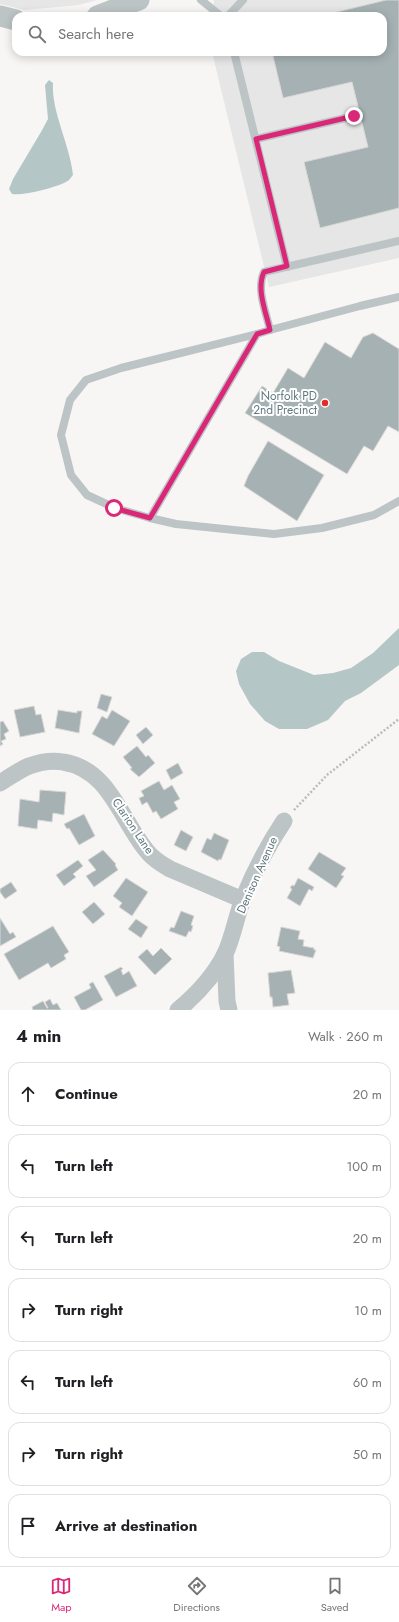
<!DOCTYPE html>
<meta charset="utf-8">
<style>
:root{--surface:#fff;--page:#f6f6f6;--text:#202124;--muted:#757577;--line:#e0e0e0;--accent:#db2777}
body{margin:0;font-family:Jost,sans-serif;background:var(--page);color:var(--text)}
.stop{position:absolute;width:12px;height:12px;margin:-9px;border:3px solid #db2777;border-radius:50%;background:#fff}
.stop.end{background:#db2777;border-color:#fff;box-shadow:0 1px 4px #0008}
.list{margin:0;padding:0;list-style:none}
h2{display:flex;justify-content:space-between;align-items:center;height:52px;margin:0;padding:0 16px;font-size:17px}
h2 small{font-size:13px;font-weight:400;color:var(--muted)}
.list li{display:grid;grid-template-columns:26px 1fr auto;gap:12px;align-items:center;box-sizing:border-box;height:64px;margin:0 8px 8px;padding:0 8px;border:1px solid var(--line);border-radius:12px}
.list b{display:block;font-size:15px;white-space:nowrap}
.list em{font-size:13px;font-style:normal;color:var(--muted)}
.icon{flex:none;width:22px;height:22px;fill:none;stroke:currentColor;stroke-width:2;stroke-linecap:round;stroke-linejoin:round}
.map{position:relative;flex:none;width:399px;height:1010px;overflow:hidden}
.search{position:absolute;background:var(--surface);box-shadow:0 2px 10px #0003;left:12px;right:12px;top:12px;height:44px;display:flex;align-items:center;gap:10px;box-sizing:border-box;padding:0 14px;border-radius:12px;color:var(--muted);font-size:15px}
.sheet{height:556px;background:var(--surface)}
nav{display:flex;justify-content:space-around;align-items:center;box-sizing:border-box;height:56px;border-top:1px solid var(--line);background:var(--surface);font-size:11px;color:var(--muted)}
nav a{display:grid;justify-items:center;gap:2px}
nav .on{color:var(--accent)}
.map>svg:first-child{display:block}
.built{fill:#e5e6e5}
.water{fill:#b5c6c7}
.building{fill:#a5b1b3;stroke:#d9d8d6}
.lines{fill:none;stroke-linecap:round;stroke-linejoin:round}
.path{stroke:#b8bcbe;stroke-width:2.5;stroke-dasharray:2 2;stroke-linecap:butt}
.service{stroke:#bdc4c6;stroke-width:8}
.minor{stroke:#bdc4c6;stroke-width:17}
.tertiary{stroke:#bdc4c6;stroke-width:21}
.route{stroke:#db2777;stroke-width:5}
.poi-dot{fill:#e52c26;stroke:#fff;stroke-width:1.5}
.labels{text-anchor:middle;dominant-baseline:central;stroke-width:4;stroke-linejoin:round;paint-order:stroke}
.poi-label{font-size:12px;fill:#62797f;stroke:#fff;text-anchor:end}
.street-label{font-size:12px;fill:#62797f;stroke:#fff}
</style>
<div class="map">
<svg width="399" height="1010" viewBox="0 0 399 1010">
<rect width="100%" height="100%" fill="#f7f6f4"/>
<g class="built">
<polygon points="0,0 97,0 79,5 24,10 0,4"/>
<polygon points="214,0 399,0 399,258 269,287 212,52 383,52 383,16 212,16"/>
</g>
<g class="water">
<path d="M 49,80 L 53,83 C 51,111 70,145 73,175 C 72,176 70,179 69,180 C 60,187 23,196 12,194 L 9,189 L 13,179 L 41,132 L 48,119 L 45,85 Z"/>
<polygon points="399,628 399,665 361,693 345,701 328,720 307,729 279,729 265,721 250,704 239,684 236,671 241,659 252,652 264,652 279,661 314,675 333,673 351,668 373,653"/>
</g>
<g class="building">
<polygon points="386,0 399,0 399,208 320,228 304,162 368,147 352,82 283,98 272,52 383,52 383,16 320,16"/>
<polygon points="373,333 399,349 399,432 388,426 373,451 364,446 347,474 245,413 262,386 273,393 288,368 304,378 325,342 351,358 363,337"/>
<polygon points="268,441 324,475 297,521 244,486 248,476"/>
<polygon points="101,694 112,697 107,712 97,708"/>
<polygon points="34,706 36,715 41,714 45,732 20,737 14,710"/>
<polygon points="58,710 77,713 77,711 82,711 79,733 55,728"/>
<polygon points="112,710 130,721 114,746 92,734 102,716 107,719"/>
<polygon points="3,721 9,731 4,734 6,739 1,741 3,744 0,746 0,722"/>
<polygon points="146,727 153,735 143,744 136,735"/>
<polygon points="137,746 146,757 148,755 155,763 139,777 130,769 132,768 123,757"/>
<polygon points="178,763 183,773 171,780 166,770"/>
<polygon points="159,781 164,790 172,785 180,799 174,802 178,809 161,819 156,811 153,813 147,802 142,805 139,798 144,796 141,791"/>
<polygon points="40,790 66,792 64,815 53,813 52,822 38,820 37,829 18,826 20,799 39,802"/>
<polygon points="84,814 95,836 79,845 69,828 67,829 64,824"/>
<polygon points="181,830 193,837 186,851 174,845"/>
<polygon points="214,833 229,840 221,860 219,859 218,861 201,852 207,838 211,840"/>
<polygon points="103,850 116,864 115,865 118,870 94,887 86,876 96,870 88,860"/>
<polygon points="319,852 346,868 341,875 344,876 336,888 308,869"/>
<polygon points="78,860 83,866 73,874 76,877 64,886 56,875"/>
<polygon points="126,878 148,892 132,916 119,907 122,903 113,896"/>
<polygon points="298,878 314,887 312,891 309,889 300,906 287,898 292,889 290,888 292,885 294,886"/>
<polygon points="11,882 17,891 5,899 0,892 0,889"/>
<polygon points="94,902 105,914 93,924 82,912"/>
<polygon points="181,911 194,916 191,925 193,926 191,932 189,931 186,937 169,931 171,927 174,928"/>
<polygon points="0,918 10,934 13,932 16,937 0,946"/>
<polygon points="136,919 148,927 141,938 128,929"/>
<polygon points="53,926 69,952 64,955 66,959 51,968 48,963 19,980 4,954"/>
<polygon points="281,927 300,931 298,939 304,940 303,946 314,948 314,950 316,950 313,958 279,951 280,947 277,946"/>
<polygon points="161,948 172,959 155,975 138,957 147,949 153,956"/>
<polygon points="121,967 123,969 121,970 123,975 129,971 137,986 116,997 104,976"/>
<polygon points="291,970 295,993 287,994 289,1005 273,1007 272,997 270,997 268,973"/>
<polygon points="93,982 103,1000 85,1010 81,1010 74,997 91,988 89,984"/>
<polygon points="50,999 53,1005 57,1003 61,1010 33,1010 32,1007 43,1001 47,1008 48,1008 45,1002"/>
</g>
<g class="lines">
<polyline class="path" points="294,810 327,775 399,719"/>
<g class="service">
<polyline points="201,0 221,16"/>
<polyline points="228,16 243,0"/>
<polyline points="234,52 287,267"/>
<polyline points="256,139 354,116"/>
<path d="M 399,241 L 264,272 C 256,289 266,312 270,330 L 360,306 L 399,297"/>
<polyline points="270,330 257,334 150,518 176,524 274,534 322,528 374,515 399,501"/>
<polyline points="150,518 115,508 87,495 71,475 61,435 70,400 86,380 121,368 257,334"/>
</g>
<g class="minor">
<path d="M 0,783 C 10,777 19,770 29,766 C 40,762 52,760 63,762 C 109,769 120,818 146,850 C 152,858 161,864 170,869 L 243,900"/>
<polyline points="225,954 227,1001 229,1010"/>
<path d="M 178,1010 C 196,995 214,976 225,954 C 233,937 236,917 243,899 C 254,872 268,845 284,821"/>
</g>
<g class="tertiary">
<polyline points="0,16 16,20"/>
<polyline points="97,16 139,0"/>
</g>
</g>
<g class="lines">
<path class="route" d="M 114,508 L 150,518 L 257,334 L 270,330 C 266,312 256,289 264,272 L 287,266 L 256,139 L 354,116"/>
</g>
<circle class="poi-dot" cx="325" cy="403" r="4"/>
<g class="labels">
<g class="poi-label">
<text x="317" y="396">Norfolk PD<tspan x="317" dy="14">2nd Precinct</tspan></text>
</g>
<g class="street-label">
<text transform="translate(133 826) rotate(56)">Clarion Lane</text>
<text transform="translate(257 875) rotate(-66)">Denison Avenue</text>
</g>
</g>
</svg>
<div class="stop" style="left:114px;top:508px"></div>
<div class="stop end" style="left:354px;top:116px"></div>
<div class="search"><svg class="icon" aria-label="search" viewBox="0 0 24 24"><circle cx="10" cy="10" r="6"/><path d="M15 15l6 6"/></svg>Search here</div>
</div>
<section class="sheet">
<h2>4 min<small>Walk · 260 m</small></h2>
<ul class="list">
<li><svg class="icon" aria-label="ahead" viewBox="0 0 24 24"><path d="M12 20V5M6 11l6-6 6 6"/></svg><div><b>Continue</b></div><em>20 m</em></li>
<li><svg class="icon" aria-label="left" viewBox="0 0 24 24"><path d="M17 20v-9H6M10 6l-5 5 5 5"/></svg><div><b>Turn left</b></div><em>100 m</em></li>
<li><svg class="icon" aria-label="left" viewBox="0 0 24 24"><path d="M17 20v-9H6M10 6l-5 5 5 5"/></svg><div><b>Turn left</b></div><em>20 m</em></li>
<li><svg class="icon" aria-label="right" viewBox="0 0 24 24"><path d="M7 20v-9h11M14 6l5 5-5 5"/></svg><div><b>Turn right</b></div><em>10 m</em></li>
<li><svg class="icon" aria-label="left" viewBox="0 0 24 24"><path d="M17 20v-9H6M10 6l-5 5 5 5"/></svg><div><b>Turn left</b></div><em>60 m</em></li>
<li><svg class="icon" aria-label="right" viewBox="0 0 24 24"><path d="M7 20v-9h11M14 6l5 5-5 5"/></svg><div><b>Turn right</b></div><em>50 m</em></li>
<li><svg class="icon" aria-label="arrive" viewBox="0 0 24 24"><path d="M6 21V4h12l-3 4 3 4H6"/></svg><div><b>Arrive at destination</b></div></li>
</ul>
</section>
<nav>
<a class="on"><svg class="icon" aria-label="map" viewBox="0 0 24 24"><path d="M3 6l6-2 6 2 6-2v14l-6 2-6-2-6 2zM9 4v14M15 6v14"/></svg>Map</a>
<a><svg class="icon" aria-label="directions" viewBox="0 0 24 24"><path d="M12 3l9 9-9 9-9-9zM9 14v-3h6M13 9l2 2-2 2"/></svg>Directions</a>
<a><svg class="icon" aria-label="saved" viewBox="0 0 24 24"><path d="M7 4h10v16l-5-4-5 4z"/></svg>Saved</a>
</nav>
